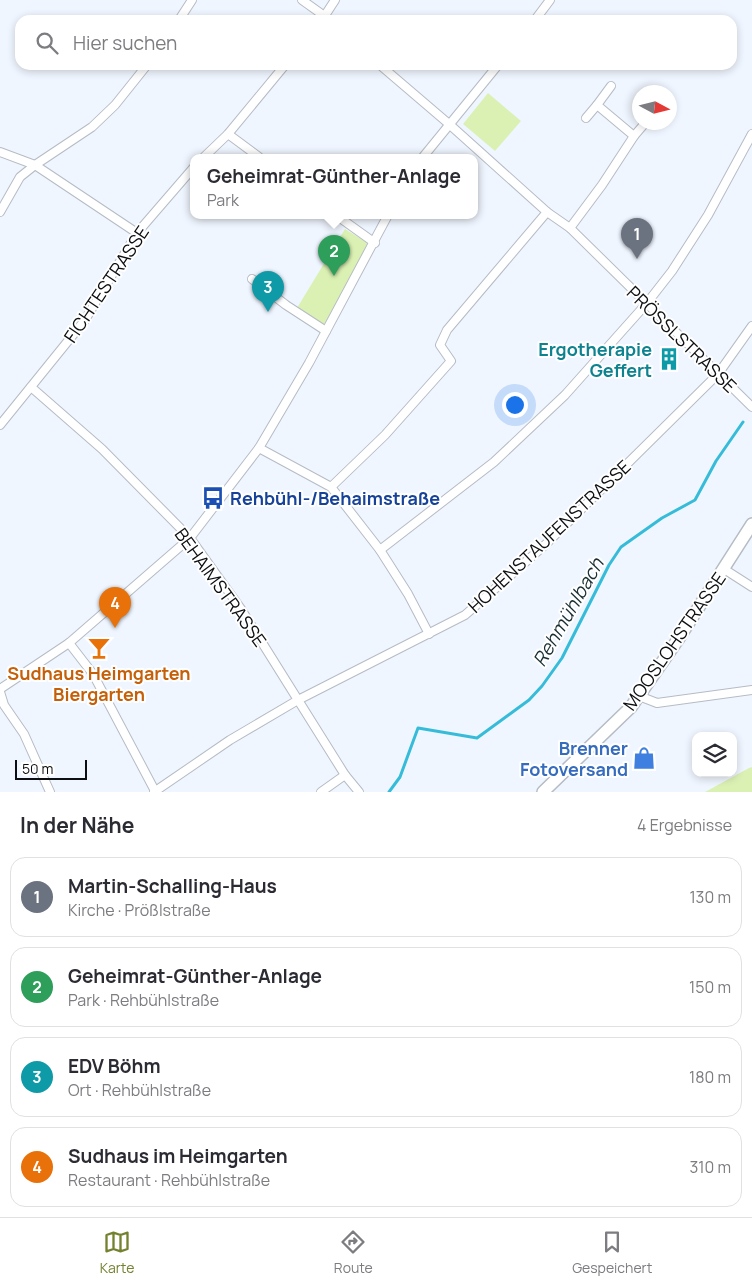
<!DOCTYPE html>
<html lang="de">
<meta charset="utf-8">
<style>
:root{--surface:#fff;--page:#f7f7f7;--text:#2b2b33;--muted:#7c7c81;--line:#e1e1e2;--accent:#748230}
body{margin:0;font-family:Manrope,sans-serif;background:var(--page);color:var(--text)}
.controls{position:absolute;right:15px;bottom:15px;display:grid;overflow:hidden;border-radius:10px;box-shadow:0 2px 8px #0003}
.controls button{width:45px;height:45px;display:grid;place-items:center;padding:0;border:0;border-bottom:1px solid var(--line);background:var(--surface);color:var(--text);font:25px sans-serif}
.compass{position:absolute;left:632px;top:85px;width:45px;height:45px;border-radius:50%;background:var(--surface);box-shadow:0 2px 8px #0003;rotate:97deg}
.scale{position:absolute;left:15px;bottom:12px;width:72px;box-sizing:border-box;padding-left:5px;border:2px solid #0c0e11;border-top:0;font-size:14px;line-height:18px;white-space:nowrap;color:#0c0e11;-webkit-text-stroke:4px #fff;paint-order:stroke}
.you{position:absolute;left:514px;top:404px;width:18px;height:18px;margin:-12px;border:4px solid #fff;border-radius:50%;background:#1a73e8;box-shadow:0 0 0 8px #1a73e833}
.badge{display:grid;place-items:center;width:32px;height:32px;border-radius:50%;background:var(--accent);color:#fff;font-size:16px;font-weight:700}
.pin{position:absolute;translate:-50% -41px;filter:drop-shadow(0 1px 2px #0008)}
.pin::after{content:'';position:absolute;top:26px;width:18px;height:15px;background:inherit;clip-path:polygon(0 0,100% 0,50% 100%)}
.popup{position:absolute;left:190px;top:154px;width:288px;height:65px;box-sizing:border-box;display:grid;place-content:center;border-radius:10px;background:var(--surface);filter:drop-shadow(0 1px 4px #0005);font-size:16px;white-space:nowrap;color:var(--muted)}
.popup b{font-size:19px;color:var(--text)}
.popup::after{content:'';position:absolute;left:50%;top:100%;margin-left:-10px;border:10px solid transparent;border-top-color:var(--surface)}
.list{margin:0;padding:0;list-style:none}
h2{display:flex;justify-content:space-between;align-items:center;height:65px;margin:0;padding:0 20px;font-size:21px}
h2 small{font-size:16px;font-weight:400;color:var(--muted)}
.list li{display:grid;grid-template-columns:32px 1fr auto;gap:15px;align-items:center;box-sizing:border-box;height:80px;margin:0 10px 10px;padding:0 10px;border:1px solid var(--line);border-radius:15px}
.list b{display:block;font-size:19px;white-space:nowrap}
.list p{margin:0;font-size:16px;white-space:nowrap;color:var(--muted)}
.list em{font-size:16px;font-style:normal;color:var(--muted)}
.icon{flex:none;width:28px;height:28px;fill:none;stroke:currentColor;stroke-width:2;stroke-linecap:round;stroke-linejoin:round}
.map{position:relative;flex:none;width:752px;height:792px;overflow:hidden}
.search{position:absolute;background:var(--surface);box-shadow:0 2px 8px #0003;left:15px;right:15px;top:15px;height:55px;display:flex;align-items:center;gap:12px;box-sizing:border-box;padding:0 18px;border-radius:15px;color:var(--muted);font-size:19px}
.sheet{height:425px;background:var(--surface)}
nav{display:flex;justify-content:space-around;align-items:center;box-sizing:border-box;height:70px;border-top:1px solid var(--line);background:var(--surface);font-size:14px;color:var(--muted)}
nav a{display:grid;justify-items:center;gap:2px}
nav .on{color:var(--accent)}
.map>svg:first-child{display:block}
.green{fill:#dbf1b4}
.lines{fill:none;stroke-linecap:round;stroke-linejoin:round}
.stream{stroke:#36bcd9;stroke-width:3}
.street-casing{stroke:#b6bcc4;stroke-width:10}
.secondary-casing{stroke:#b6bcc4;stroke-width:14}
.street{stroke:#fff;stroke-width:8}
.secondary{stroke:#fff;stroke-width:11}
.labels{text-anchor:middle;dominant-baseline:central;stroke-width:4;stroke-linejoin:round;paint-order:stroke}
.street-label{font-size:18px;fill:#0c0e11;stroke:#fff}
.culture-label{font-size:18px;font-weight:bold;fill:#0d838f;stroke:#fff;text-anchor:end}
.transit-label{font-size:18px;font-weight:bold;fill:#164399;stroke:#fff;text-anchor:start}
.food-label{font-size:18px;font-weight:bold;fill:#c56008;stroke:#fff}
.shop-label{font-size:18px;font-weight:bold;fill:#366cbe;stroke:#fff;text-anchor:end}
.water-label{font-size:19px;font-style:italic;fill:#182e33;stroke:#fff}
</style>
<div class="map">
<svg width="752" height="792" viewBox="0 0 752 792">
<rect width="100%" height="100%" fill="#f0f6ff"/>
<g class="green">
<polygon points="488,93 521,121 495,151 463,124"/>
<polygon points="345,229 369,244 324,325 297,308"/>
<polygon points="752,767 752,792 705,792 749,768"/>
</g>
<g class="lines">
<polyline class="stream" points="389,792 400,777 418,728 477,738 529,700 542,686 562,658 609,565 621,547 662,518 695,500 716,461 743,422"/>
<defs>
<g id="street">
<polyline points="302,0 330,20"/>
<polyline points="179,20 192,0"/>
<polyline points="322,20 335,0"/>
<polyline points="535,20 550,0"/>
<polyline points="380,65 449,124 547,212 570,228 752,407"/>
<polyline points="586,118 597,105"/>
<polyline points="228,134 259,157"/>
<polyline points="634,136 646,122"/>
<polyline points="0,152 35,165 137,233"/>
<polyline points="204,157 228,134 285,65"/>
<polyline points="423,157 498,65"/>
<polyline points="0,212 20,177 35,165 92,127 115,105 147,65"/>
<polyline points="336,215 375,243"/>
<polyline points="570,228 602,185 634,136 597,105 611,86"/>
<polyline points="252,279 286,305 326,331"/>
<polyline points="31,387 102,449 190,538 241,609 345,775 359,792"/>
<polyline points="0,425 85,320 137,233 194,167"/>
<polyline points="259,448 331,487 380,550 408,594 429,634"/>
<polyline points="331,487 385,435 451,361 440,345 447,330 547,212"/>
<polyline points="380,550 494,462 565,395 647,303 672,271 708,215 752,134"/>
<polyline points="724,569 752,587"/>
<polyline points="69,643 93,674 155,791"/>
<polyline points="0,689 69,643 190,538 259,448 309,363 388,215"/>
<polyline points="0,692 4,705 24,734 50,792"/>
<polyline points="639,696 657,703 752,690"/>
<polyline points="154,792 230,740 298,700 465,615 546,544 718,374 752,326"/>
<polyline points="321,792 345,775"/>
</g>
<polyline id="secondary" points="543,792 631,707 679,638 752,524"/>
</defs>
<use href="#street" class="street-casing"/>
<use href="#secondary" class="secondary-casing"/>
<use href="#street" class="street"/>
<use href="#secondary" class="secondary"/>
</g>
<defs>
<symbol id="building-bare" viewBox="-9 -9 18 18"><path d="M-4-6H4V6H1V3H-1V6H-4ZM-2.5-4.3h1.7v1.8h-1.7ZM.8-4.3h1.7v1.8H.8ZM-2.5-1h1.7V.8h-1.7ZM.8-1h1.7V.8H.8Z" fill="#0f9aa8" stroke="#fff" stroke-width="2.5" paint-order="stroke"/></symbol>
<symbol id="bus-bare" viewBox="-9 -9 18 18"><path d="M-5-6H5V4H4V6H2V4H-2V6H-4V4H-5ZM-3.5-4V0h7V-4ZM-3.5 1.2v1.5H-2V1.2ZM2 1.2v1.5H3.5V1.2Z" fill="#1a4fb4" stroke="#fff" stroke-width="2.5" paint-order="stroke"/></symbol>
<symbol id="bar-bare" viewBox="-9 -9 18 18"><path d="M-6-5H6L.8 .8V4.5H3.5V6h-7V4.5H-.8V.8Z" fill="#e8710a" stroke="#fff" stroke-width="2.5" paint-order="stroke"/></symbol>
<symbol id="shop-bare" viewBox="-9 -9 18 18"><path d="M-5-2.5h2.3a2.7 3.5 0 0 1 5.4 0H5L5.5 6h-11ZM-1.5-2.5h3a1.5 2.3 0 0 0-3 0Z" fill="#3f7fe0" stroke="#fff" stroke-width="2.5" paint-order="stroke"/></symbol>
</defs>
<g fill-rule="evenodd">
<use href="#building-bare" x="653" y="343" width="32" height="32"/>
<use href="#bus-bare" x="197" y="482" width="32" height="32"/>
<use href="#bar-bare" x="83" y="632" width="32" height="32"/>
<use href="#shop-bare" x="628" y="742" width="32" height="32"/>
</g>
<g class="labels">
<g class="street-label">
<text transform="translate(106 284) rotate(-56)">FICHTESTRASSE</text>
<text transform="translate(682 339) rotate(44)">PRÖSSLSTRASSE</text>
<text transform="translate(549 536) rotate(-43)">HOHENSTAUFENSTRASSE</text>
<text transform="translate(221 587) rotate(54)">BEHAIMSTRASSE</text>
<text transform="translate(674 641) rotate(-55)">MOOSLOHSTRASSE</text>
</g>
<g class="culture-label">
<text x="652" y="349">Ergotherapie<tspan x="652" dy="21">Geffert</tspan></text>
</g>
<g class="transit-label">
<text x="230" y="498">Rehbühl-/Behaimstraße</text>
</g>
<g class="food-label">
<text x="99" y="673">Sudhaus Heimgarten<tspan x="99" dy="21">Biergarten</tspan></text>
</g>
<g class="shop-label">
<text x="628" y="748">Brenner<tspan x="628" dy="21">Fotoversand</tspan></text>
</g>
<g class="water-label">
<text transform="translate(568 612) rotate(-60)">Rehmühlbach</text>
</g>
</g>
</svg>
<div class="controls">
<button><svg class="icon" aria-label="layers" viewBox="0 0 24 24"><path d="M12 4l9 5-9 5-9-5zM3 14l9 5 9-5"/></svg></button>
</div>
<svg class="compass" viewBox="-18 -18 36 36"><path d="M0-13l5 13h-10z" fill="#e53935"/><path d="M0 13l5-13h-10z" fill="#7c7c81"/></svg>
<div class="scale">50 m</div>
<div class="you"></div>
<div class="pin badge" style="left:637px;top:259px;background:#6b7280">1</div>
<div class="pin badge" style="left:334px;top:276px;background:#2e9e5b">2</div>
<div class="popup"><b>Geheimrat-Günther-Anlage</b>Park</div>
<div class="pin badge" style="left:268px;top:312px;background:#0f9aa8">3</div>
<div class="pin badge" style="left:115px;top:628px;background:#e8710a">4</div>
<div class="search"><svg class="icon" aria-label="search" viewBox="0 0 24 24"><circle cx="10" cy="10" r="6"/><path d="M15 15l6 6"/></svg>Hier suchen</div>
</div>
<section class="sheet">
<h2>In der Nähe<small>4 Ergebnisse</small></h2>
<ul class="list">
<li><span class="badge" style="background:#6b7280">1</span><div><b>Martin-Schalling-Haus</b><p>Kirche · Prößlstraße</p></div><em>130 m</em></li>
<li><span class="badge" style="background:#2e9e5b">2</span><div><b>Geheimrat-Günther-Anlage</b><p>Park · Rehbühlstraße</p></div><em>150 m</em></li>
<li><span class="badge" style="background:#0f9aa8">3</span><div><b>EDV Böhm</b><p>Ort · Rehbühlstraße</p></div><em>180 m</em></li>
<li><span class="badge" style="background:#e8710a">4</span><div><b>Sudhaus im Heimgarten</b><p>Restaurant · Rehbühlstraße</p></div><em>310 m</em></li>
</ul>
</section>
<nav>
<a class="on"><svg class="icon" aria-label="map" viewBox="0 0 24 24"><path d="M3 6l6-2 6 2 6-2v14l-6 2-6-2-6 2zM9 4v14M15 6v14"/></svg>Karte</a>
<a><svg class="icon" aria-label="directions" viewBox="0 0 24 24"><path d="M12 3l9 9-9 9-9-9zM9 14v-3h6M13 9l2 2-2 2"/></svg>Route</a>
<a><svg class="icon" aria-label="saved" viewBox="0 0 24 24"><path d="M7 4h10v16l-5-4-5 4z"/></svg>Gespeichert</a>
</nav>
